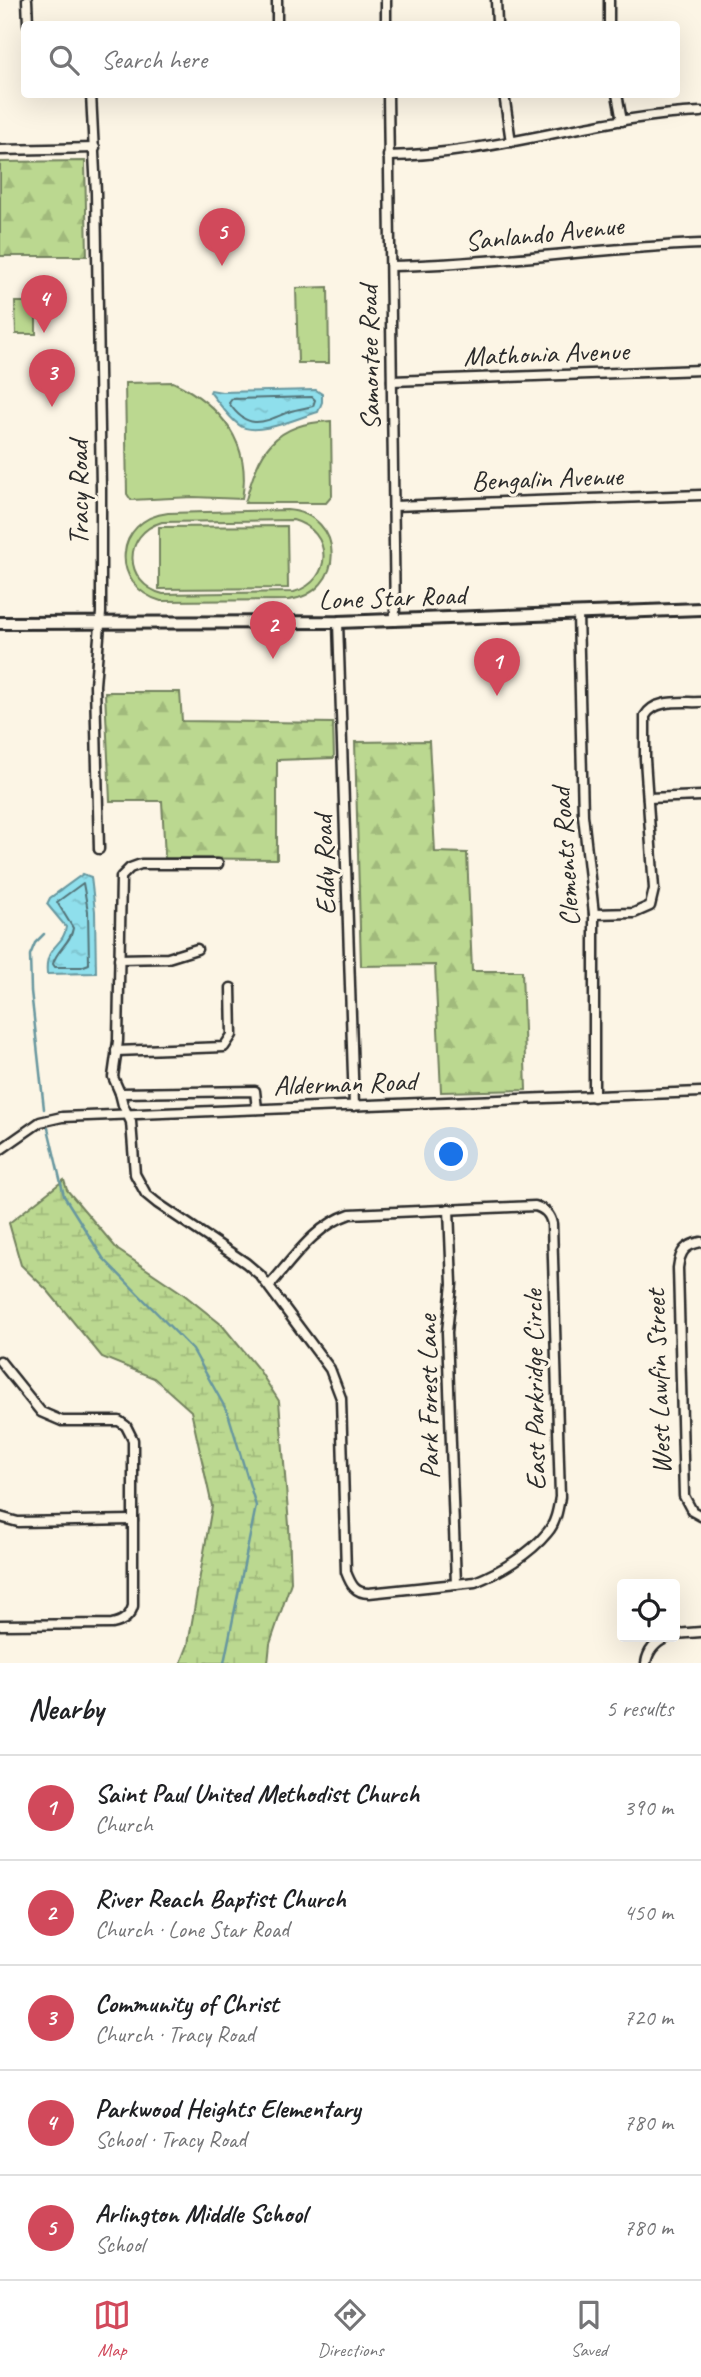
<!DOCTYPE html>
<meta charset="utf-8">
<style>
:root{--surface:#fff;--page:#f2f2f2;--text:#202124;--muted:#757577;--line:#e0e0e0;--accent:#d1495b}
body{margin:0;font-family:Caveat,sans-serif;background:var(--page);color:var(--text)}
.controls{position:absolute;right:21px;bottom:21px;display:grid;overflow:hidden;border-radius:7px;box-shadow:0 7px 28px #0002}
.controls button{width:63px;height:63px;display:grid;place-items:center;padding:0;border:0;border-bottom:2px solid var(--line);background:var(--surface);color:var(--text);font:35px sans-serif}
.you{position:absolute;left:452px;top:1155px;width:24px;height:24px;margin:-18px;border:5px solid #fff;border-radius:50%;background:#1a73e8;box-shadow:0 0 0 10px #1a73e833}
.badge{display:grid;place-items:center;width:46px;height:46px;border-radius:50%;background:var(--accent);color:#fff;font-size:23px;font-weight:700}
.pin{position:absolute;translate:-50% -58px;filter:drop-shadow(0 2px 4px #0008)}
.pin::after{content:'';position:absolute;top:37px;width:24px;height:21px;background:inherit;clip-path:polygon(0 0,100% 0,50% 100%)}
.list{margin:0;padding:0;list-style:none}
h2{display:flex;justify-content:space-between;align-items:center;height:91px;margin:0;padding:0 28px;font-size:30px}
h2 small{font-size:23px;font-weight:400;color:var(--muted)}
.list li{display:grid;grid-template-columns:46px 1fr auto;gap:21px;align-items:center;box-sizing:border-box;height:105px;padding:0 28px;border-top:2px solid var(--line)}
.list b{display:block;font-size:26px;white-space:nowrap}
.list p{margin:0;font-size:23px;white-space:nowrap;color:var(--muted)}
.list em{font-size:23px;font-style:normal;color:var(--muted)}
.icon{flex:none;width:38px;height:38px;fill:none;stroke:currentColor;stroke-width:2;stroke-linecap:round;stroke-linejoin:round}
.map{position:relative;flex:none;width:701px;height:1663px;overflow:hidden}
.search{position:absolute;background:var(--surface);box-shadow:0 7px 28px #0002;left:21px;right:21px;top:21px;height:77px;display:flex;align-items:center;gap:18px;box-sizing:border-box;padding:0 24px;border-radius:7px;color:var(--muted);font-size:26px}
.sheet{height:616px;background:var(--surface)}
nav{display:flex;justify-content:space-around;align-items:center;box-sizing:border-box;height:98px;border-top:2px solid var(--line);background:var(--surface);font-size:19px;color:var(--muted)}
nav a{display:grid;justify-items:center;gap:4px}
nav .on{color:var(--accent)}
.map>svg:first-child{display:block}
.forest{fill:url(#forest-firs);stroke:#73825e;stroke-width:2}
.wetland{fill:url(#wetland-marsh);stroke:#73825e;stroke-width:2}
.garden{fill:#bbd890;stroke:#73825e;stroke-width:2;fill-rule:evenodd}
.water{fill:url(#water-ripples);stroke:#67979f;stroke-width:2}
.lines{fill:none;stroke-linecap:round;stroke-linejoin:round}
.shore{stroke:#537378;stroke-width:2}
.stream{stroke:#67979f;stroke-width:2.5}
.street-casing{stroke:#2b2b2b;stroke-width:13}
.secondary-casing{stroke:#2b2b2b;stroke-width:16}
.street{stroke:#fcf5e5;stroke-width:8}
.secondary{stroke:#fcf5e5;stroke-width:10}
.labels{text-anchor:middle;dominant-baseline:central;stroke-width:6;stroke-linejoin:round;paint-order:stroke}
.street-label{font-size:28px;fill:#2b2b2b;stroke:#fcf5e5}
</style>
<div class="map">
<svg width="701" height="1663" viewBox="0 0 701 1663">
<defs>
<pattern id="forest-firs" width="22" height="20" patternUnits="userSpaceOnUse" patternTransform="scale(1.75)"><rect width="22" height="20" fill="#bbd890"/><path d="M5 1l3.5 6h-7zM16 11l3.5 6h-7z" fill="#a1ba7c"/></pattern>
<pattern id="wetland-marsh" width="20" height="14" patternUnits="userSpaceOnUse" patternTransform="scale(1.75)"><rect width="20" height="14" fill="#bbd890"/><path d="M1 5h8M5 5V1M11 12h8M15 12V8" fill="none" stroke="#a1ba7c"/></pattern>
<pattern id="water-ripples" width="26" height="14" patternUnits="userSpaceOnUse" patternTransform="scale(1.75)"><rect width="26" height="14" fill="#8fdfec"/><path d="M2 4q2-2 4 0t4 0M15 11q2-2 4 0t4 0" fill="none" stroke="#7cc0cb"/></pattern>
</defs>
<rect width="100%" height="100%" fill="#fcf5e5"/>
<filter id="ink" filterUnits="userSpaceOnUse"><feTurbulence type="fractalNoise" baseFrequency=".0143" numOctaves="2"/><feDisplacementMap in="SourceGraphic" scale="14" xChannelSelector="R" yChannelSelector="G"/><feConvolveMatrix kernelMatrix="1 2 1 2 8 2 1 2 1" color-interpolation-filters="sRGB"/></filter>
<g filter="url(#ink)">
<g class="forest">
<polygon points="85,161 87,256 0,256 0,162"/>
<polygon points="105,692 180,692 182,721 333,723 334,758 277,760 277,859 165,858 162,801 110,801"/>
<polygon points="429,741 435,852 467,853 472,971 522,971 526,1090 441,1092 435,965 361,966 355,742"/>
</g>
<polygon class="wetland" points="64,1180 67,1190 118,1250 182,1293 222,1325 259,1370 279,1401 289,1525 291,1582 270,1644 268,1663 181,1663 188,1645 212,1506 191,1411 154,1378 102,1357 48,1291 21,1265 9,1223"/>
<g class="garden">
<polygon points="328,287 329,363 298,363 296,288"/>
<polygon points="15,302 36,302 36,334 16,334"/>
<path d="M 173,382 C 221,405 252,443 242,499 L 193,497 L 131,500 L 127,494 L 125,383 Z"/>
<path d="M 331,421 L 332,496 L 326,503 L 245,503 C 259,451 273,423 331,421 Z"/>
<path d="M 287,510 C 346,514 347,593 288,600 L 161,601 C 109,586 114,519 168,513 ZM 293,520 C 333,531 334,580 294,592 L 163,594 C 123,583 122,534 162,522 Z"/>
<polygon points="287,526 288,588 159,589 159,527"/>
</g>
<g class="water">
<path d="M 316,390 L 322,394 L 322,402 L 318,412 C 299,417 256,438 239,425 C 228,417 219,403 210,392 L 211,390 L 222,392 Z"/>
<path d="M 83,874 L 91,877 L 95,911 L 96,973 L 47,974 C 44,945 64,947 66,927 L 47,904 L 50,898 Z"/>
</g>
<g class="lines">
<g class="shore">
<path d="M 312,397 L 315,400 L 313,406 C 306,408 298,409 291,411 C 264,422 248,432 229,403 L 232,399 Z"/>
<path d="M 83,883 L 88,911 L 89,964 L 81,967 L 55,967 L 53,964 C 56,950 71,943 73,928 L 57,902 Z"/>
</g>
<g class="stream">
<polyline points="44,934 35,943 30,955 31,991 44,1109"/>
<polyline points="48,1128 64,1196 103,1258 193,1350 228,1413 256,1506 224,1663"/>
</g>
<defs>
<g id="street">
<polyline points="27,0 28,24"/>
<polyline points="277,0 277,24"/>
<polyline points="386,0 386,24"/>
<polyline points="496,0 497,24"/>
<polyline points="609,0 609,24"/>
<polyline points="91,94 96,192 101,489 101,613 95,685 99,849"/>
<polyline points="388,94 395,621"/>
<polyline points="504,94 511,142"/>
<polyline points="617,94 622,121"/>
<polyline points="0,150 95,148"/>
<path d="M 388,156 C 494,155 595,116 701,112"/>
<path d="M 391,266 C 494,264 597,248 701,244"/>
<polyline points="392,381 701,370"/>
<polyline points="394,506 701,495"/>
<polyline points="578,614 583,815 594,914 594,1097"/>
<polyline points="338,622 354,1106"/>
<polyline points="648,798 701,796"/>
<path d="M 218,864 L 141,864 L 130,868 L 121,877 L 118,1041 L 113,1077 L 120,1093 L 123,1105 L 131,1122 L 135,1174 L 146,1194 L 157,1203 L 246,1263 L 260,1275 L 330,1369 L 341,1398 L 346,1572 C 351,1585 355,1593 369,1593 L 475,1582 C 500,1572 530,1554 547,1533 C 556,1523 558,1509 560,1497 L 552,1224 C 550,1214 545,1209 535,1206 L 350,1214 C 314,1226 294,1258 269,1286"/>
<path d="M 594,914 L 634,913 L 650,906 L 654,889 L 645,759 L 645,716 C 655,698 683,703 701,702"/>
<polyline points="119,959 168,958 197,949"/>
<polyline points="116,1051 224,1047 232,1035 231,988"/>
<polyline points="120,1093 255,1091 257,1109"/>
<polyline points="0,1150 40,1122 62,1117 701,1092"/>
<polyline points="449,1209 452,1284 447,1332 456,1584"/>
<path d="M 701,1242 C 685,1245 680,1251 678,1268 L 684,1496 L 692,1511 L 701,1516"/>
<path d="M 0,1361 L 41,1412 L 62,1421 L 119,1421 L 126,1426 L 133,1440 L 133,1606 C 130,1617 123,1622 112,1624 L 0,1625"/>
<polyline points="0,1517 18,1522 133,1520"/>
<polyline points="675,1634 701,1632"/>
<path d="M 646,1663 C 648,1650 656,1642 668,1637"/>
</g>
<polyline id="secondary" points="0,623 338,622 701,609"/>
</defs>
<use href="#street" class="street-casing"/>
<use href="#secondary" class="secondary-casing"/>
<use href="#street" class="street"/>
<use href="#secondary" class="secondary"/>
</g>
</g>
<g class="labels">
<g class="street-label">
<text transform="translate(544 233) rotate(-6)">Sanlando Avenue</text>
<text transform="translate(546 353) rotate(-2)">Mathonia Avenue</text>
<text transform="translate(369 358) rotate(-91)">Samontee Road</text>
<text transform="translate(547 478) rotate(-2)">Bengalin Avenue</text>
<text transform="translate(78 493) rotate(-90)">Tracy Road</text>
<text transform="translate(392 597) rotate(-2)">Lone Star Road</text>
<text transform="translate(565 857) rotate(-94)">Clements Road</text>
<text transform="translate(324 865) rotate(-92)">Eddy Road</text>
<text transform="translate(345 1083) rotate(-2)">Alderman Road</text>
<text transform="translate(658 1382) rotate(-92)">West Lawfin Street</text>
<text transform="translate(534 1390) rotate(-91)">East Parkridge Circle</text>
<text transform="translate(428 1397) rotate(-91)">Park Forest Lane</text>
</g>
</g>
</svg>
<div class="controls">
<button><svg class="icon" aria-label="locate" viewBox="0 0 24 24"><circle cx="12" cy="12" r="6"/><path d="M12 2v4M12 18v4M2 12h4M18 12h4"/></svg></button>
</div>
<div class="you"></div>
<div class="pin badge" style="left:497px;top:696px">1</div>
<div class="pin badge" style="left:273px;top:659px">2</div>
<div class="pin badge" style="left:52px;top:407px">3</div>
<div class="pin badge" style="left:44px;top:333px">4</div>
<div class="pin badge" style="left:222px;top:266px">5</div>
<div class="search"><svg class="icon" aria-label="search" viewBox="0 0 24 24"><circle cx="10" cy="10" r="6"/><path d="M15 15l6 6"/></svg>Search here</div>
</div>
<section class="sheet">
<h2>Nearby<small>5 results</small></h2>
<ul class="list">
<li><span class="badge">1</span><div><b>Saint Paul United Methodist Church</b><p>Church</p></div><em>390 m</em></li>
<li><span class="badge">2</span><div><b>River Reach Baptist Church</b><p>Church · Lone Star Road</p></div><em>450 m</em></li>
<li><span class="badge">3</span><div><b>Community of Christ</b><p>Church · Tracy Road</p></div><em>720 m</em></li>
<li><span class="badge">4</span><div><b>Parkwood Heights Elementary</b><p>School · Tracy Road</p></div><em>780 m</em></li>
<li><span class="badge">5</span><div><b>Arlington Middle School</b><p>School</p></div><em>780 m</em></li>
</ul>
</section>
<nav>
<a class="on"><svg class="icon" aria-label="map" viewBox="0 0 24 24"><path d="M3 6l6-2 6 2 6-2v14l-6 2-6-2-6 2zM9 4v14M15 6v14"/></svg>Map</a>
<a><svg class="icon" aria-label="directions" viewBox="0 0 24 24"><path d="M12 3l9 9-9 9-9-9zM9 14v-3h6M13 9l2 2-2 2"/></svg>Directions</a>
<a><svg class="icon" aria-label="saved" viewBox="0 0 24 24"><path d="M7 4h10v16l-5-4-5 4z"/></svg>Saved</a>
</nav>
